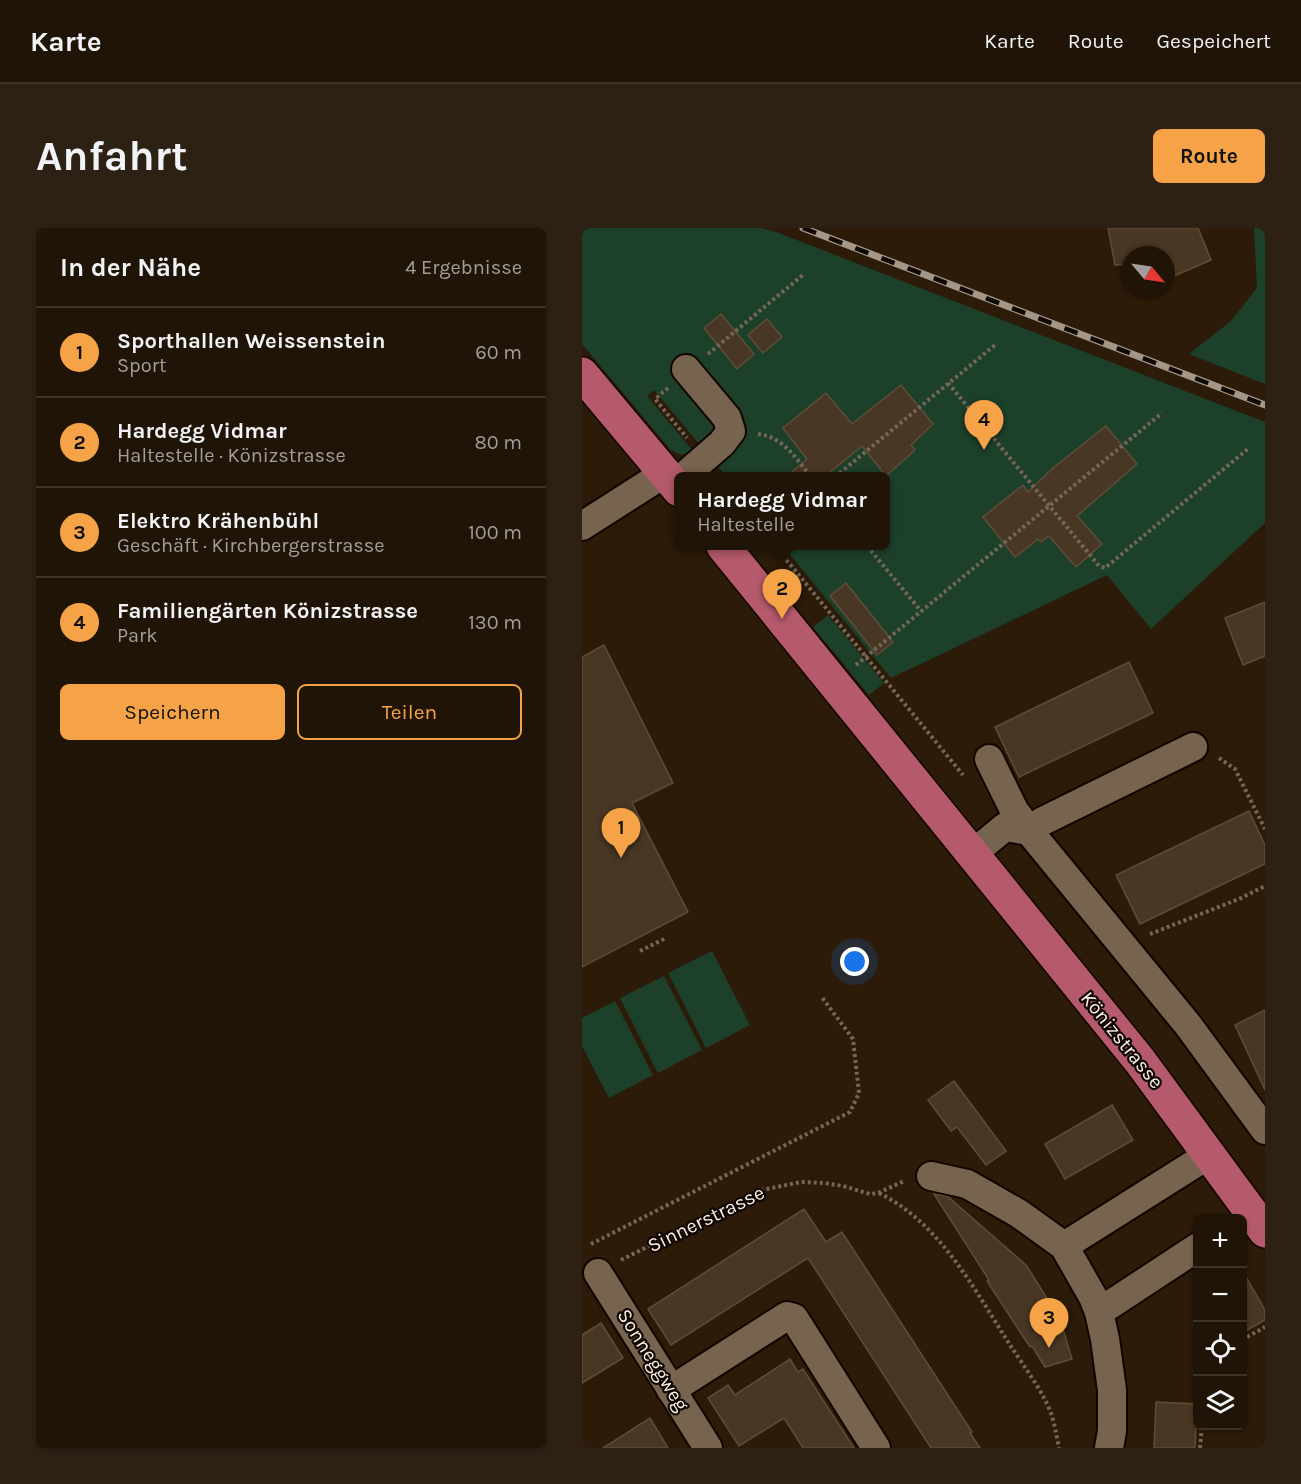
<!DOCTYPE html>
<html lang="de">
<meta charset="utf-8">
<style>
:root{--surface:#201406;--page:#2d2114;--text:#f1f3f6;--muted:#a29e9b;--line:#3d3328;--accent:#f5a346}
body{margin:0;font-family:Karla,sans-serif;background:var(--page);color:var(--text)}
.controls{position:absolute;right:18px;bottom:18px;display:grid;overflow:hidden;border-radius:9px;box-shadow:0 2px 4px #0004}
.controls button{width:54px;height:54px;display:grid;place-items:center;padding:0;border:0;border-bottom:2px solid var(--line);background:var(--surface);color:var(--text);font:30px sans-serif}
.compass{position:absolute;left:539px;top:18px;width:54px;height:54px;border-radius:50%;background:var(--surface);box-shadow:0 2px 4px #0004;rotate:119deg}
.you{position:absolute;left:273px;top:734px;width:21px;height:21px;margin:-15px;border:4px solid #fff;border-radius:50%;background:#1a73e8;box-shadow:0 0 0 9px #1a73e833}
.badge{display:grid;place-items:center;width:39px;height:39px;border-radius:50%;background:var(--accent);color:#111;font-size:20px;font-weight:700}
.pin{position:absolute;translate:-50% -50px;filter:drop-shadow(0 2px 3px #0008)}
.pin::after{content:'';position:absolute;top:32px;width:21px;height:18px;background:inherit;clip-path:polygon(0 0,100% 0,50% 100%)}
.popup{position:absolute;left:92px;top:244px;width:216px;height:78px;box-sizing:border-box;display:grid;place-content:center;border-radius:9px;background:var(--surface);filter:drop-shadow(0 2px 4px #0005);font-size:20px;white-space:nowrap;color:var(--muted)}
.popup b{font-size:22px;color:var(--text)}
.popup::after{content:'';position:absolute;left:50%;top:100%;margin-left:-12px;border:12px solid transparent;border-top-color:var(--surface)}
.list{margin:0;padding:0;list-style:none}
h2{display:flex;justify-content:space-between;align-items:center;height:78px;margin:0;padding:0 24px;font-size:26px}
h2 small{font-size:20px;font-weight:400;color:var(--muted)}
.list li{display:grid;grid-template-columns:39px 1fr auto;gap:18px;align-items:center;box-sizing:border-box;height:90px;padding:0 24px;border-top:2px solid var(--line)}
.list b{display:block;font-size:22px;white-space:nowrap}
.list p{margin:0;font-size:20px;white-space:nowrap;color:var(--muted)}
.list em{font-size:20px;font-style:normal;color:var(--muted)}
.actions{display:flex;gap:12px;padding:18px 24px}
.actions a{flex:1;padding:14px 0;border:2px solid var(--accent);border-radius:9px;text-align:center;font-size:21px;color:var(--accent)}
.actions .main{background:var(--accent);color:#111}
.icon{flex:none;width:33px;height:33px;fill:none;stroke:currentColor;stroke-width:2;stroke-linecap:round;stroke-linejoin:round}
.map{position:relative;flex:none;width:683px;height:1220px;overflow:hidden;border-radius:9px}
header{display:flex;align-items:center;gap:36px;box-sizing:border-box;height:84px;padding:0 30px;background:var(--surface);border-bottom:2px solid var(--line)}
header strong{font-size:28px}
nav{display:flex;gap:33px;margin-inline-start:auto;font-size:21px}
.intro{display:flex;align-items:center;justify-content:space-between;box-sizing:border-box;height:144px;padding:0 36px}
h1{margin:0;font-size:42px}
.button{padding:15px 27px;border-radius:9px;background:var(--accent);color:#111;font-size:21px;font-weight:700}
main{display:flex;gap:36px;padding:0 36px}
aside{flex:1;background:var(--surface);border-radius:9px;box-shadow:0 2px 4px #0004}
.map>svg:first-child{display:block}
.green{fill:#1d402b}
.building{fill:#483724;stroke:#5f4d39;stroke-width:1.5}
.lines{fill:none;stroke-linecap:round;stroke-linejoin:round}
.minor-casing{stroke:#120500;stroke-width:32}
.major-casing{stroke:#120500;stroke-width:36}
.path{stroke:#756756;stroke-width:4;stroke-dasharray:3 3;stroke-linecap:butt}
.minor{stroke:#77644f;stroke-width:28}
.major{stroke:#b55a6c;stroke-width:33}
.rail-casing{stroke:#a49788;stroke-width:7}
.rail{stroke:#0e0702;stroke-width:4.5;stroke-dasharray:14;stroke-linecap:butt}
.labels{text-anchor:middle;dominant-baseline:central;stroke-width:4.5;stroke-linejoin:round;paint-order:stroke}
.street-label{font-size:20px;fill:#fdf2e6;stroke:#0e0702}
</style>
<header>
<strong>Karte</strong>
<nav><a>Karte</a><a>Route</a><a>Gespeichert</a></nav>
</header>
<div class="intro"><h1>Anfahrt</h1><a class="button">Route</a></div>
<main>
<aside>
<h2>In der Nähe<small>4 Ergebnisse</small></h2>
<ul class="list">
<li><span class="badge">1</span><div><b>Sporthallen Weissenstein</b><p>Sport</p></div><em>60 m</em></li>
<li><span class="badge">2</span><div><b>Hardegg Vidmar</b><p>Haltestelle · Könizstrasse</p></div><em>80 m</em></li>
<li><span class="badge">3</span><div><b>Elektro Krähenbühl</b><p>Geschäft · Kirchbergerstrasse</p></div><em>100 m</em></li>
<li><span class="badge">4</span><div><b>Familiengärten Könizstrasse</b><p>Park</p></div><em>130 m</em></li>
</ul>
<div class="actions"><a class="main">Speichern</a><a>Teilen</a></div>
</aside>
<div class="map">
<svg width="683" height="1220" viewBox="0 0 683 1220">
<rect width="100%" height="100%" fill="#2b1b08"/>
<g class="green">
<polygon points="0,0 179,0 194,4 683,194 683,295 569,401 525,347 309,450 201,318 304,318 304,249 144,248 72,162 65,168 111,223 100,227 89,222 0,116"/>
<polygon points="672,0 683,0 683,156 607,126 649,93 675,60"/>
<polygon points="246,387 302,455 287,467 231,399"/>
<polygon points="130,723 168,797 124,820 86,745"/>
<polygon points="82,748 120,822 76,845 38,770"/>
<polygon points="33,773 71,847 27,870 0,818 0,790"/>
</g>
<g class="building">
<polygon points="526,0 616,0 629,32 592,48 586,32 584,32 584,27 548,27 548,36 533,37"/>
<polygon points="139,86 172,126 155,141 122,100"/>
<polygon points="185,91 200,109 181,125 166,107"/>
<polygon points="319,157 351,196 329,217 333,222 304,248 280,218 242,249 204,249 225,231 201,200 244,165 270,196"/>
<polygon points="524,198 555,236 495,288 520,316 494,339 467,308 459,314 456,311 433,329 401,289 441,257 446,264 471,240"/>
<polygon points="264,355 311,414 295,427 248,368"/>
<polygon points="683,374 683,428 661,437 643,390"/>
<polygon points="22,417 91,555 50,575 106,684 0,739 0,429"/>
<polygon points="547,434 571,485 437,549 413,499"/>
<polygon points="667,583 683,617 683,636 558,696 534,647"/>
<polygon points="683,782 683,862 653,797"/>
<polygon points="372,853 424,923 404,937 375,899 369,903 346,872"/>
<polygon points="530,877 551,912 483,951 463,916"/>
<polygon points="352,966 365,968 444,1037 478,1091 490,1131 463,1139 450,1118 448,1119 405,1053 407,1052"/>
<polygon points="222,981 244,1014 260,1004 390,1204 388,1205 398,1220 349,1220 226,1030 89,1117 66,1081"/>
<polygon points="660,1042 683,1082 683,1092 660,1105"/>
<polygon points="19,1095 41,1130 0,1155 0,1107"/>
<polygon points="208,1131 216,1144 221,1141 272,1220 221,1220 202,1190 157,1218 126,1170 146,1157 153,1167"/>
<polygon points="574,1174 615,1176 613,1220 572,1220"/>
<polygon points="68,1190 86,1220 21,1220"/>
</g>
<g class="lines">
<defs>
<g id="minor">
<polyline points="101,249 140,215 149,203 145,190 104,141"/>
<polyline points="0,298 83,245"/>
<polyline points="407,531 432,582 447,603 606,797 683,902"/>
<polyline points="389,627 423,599 447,603 459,594 611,519"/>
<polyline points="349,948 385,956 436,985 482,1018 511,1069 517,1084 523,1111 530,1162 530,1203 527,1220"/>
<polyline points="482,1018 628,926"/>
<polyline points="16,1045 126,1220"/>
<polyline points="517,1084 616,1019"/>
<polyline points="89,1162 205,1088 212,1090 294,1220"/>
</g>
<g id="major">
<polyline points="0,146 97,262"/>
<polyline points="141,318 558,833 683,1003"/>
</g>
</defs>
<use href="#minor" class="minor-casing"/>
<use href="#major" class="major-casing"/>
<g class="path">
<polyline points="126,126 222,46"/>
<polyline points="366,155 517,338 523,340 667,220"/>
<polyline points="86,160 73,171 105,210"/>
<path d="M 176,206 C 201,209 214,230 229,249"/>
<polyline points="253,249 413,117"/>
<polyline points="193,318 381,547"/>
<polyline points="285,318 339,383"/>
<polyline points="274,437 580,185"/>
<polyline points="637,530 653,541 683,601"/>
<polyline points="568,706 657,671 683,658"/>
<polyline points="58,723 84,710"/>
<path d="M 297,965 C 358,995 392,1061 428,1117 C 441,1137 463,1166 470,1188 C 473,1199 475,1210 477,1220"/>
<polyline points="9,1016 268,884 277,865 271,811 239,768"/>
<polyline points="39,1032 180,962 219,954 242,955 261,958 288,966 296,965 322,953"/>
<polyline points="660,1112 683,1099"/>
<polyline points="618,1220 620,1198"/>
</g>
<use href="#minor" class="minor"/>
<use href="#major" class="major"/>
<defs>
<polyline id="rail" points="221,0 683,177"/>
</defs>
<use href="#rail" class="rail-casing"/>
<use href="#rail" class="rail"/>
</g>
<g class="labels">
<g class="street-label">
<text transform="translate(540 812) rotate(51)">Könizstrasse</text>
<text transform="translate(124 991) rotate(-26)">Sinnerstrasse</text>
<text transform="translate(71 1132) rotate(58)">Sonneggweg</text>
</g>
</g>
</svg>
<div class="controls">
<button>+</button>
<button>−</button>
<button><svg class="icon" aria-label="locate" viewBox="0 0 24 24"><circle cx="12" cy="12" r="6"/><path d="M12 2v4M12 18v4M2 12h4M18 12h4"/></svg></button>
<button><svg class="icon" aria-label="layers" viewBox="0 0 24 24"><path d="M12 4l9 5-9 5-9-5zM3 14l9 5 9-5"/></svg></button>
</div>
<svg class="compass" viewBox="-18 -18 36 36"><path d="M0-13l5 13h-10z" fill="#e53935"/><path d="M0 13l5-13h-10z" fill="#a29e9b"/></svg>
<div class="you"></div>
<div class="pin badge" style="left:39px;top:630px">1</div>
<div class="pin badge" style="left:200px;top:391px">2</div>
<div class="popup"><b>Hardegg Vidmar</b>Haltestelle</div>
<div class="pin badge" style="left:467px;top:1120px">3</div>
<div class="pin badge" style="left:402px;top:222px">4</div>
</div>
</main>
